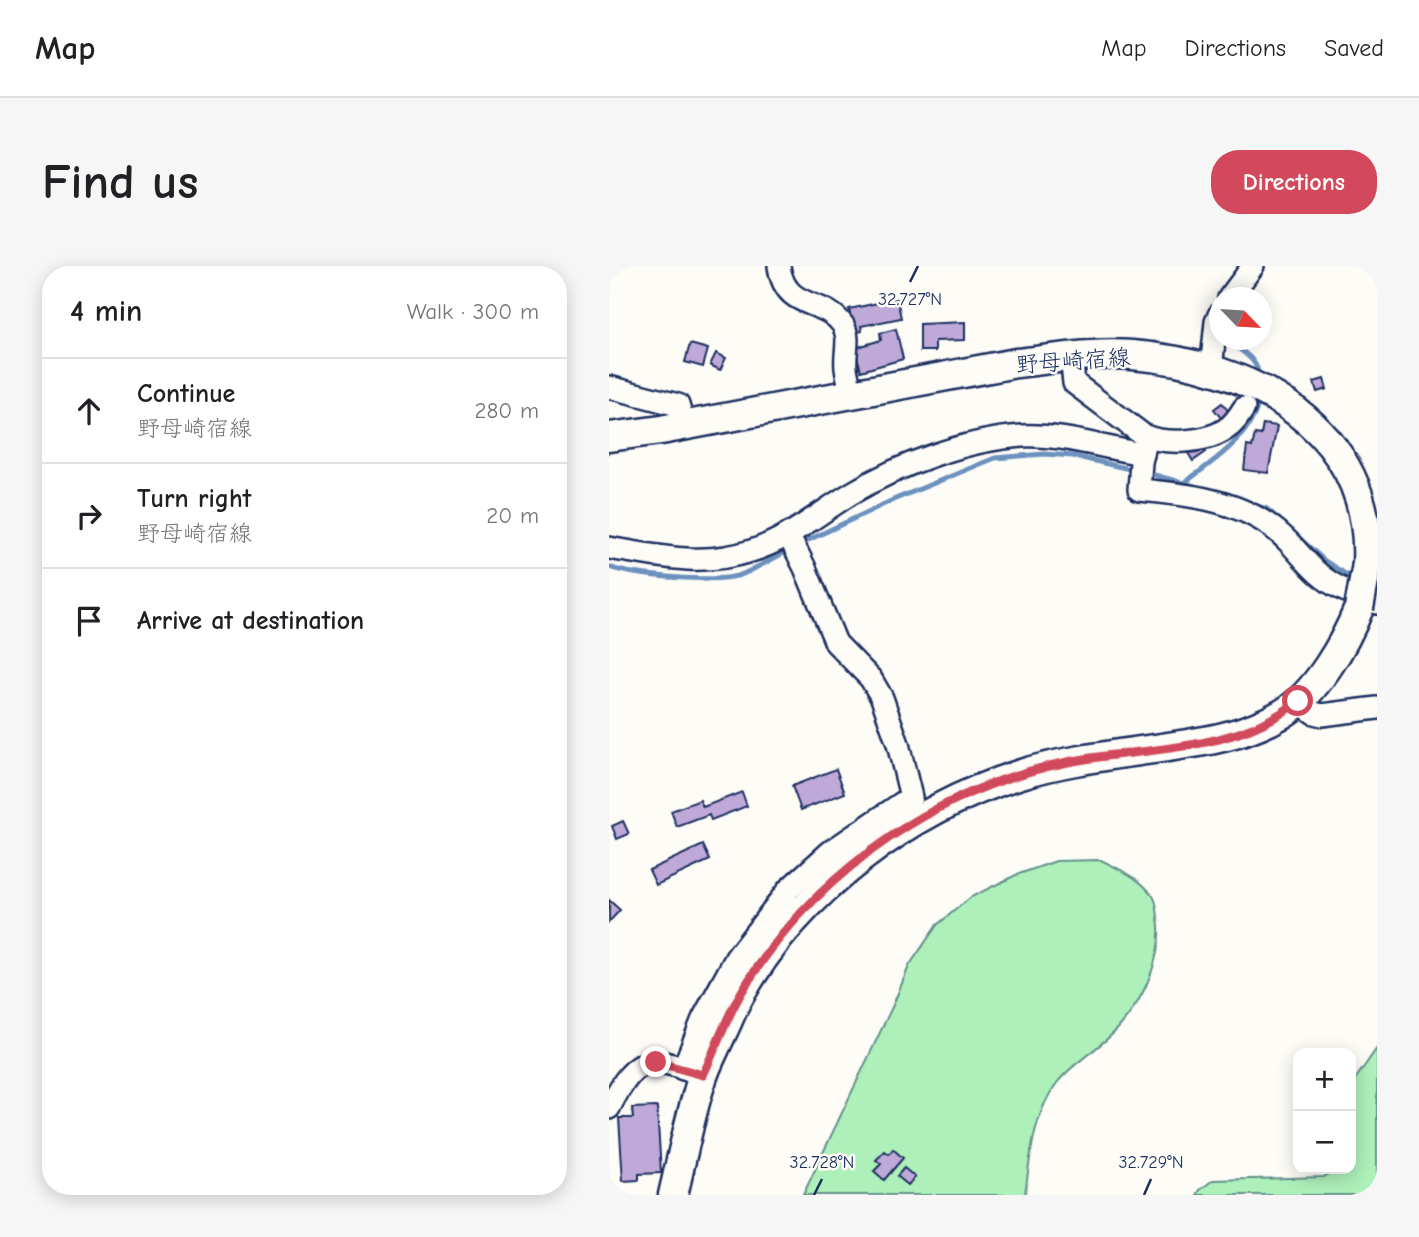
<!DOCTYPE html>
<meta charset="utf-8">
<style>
:root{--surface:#fff;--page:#f6f6f6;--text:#202124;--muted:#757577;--line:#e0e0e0;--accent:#d1495b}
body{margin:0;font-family:"Comic Neue","Klee One",sans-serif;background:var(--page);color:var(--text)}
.controls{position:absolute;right:21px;bottom:21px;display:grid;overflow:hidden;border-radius:14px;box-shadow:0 4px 18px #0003}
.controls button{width:63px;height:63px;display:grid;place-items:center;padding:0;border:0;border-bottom:2px solid var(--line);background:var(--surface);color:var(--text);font:35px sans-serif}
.compass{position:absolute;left:600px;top:21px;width:63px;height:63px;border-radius:50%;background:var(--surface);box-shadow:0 4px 18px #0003;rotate:115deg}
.stop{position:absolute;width:21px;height:21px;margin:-16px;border:5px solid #d1495b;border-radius:50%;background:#fff}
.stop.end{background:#d1495b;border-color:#fff;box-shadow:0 2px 7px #0008}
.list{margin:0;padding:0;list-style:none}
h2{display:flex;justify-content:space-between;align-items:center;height:91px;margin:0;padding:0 28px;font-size:30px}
h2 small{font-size:23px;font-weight:400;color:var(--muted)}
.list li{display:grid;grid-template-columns:46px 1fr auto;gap:21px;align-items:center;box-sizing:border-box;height:105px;padding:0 28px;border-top:2px solid var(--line)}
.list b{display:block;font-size:26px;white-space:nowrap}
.list p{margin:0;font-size:23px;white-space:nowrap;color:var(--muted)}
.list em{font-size:23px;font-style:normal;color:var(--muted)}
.icon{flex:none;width:38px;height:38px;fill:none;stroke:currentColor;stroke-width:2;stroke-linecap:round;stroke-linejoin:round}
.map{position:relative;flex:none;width:768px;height:929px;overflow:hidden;border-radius:28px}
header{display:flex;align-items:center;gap:42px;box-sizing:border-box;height:98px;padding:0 35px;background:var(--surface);border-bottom:2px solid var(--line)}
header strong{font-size:33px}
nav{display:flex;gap:38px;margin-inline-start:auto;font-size:24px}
.intro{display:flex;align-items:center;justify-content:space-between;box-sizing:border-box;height:168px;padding:0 42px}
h1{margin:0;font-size:49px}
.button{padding:18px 32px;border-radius:28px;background:var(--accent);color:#fff;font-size:24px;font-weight:700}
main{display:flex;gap:42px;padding:0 42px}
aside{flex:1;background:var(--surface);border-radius:28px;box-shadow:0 4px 18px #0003}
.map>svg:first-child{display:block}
.green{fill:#adf0b9;stroke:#64908c;stroke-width:2}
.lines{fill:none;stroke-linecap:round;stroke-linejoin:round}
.stream{stroke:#6c91bf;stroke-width:5}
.building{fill:#bfa9d8;stroke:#1b2f5e;stroke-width:2}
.minor-casing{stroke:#1b2f5e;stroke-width:26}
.major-casing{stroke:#1b2f5e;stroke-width:33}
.minor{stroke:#fdfcf7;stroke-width:21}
.major{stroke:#fdfcf7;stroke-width:28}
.major-bridge-casing{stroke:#1b2f5e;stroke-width:33;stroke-linecap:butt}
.major-bridge{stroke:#fdfcf7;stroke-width:28}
.route{stroke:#d1495b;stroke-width:9}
.ticks{fill:none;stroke:#1b2f5e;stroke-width:2.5}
.labels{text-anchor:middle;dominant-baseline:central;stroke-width:5;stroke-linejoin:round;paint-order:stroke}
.street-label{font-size:23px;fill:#1b2f5e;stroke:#fdfcf7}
.ticks-label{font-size:18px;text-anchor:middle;fill:#1b2f5e;stroke:#fdfcf7;stroke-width:5;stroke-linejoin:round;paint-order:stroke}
</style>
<header>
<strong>Map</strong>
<nav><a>Map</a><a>Directions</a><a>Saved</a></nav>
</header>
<div class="intro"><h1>Find us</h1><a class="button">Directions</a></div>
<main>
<aside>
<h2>4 min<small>Walk · 300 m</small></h2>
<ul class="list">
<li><svg class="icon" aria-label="ahead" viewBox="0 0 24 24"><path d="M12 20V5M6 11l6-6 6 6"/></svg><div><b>Continue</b><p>野母崎宿線</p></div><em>280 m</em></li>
<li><svg class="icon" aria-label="right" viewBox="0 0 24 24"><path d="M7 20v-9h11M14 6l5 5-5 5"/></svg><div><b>Turn right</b><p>野母崎宿線</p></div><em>20 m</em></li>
<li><svg class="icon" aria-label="arrive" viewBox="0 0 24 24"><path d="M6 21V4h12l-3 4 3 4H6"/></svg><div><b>Arrive at destination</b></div></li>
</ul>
</aside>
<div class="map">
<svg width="768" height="929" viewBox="0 0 768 929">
<rect width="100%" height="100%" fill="#fdfcf7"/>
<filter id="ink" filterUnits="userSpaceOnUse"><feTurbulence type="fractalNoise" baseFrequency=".0143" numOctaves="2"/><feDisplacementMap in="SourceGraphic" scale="14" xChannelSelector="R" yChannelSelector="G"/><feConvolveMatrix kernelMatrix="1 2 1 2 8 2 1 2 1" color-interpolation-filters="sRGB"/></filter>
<g filter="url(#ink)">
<g class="green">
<path d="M 492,594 C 514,605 530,611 544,630 C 548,636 548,644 549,651 C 555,688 536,731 512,759 C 494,781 466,794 448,817 C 424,848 421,892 416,929 L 194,929 L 284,739 L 300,700 L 328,659 L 362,631 L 407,609 L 447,595 Z"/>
<polygon points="768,782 768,929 588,929 591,924 604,914 715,911 725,903 742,903 742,849 745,815"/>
</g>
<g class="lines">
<g class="stream">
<path d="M 619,74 C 632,86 650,92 650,113"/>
<polyline points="538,207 589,221"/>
<path d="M 575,217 C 603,196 644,170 650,133"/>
<polyline points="642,238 658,243 675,258"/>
<polyline points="687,269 716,295 746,314"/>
<polyline points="191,278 284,234 386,192 435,188 464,190 525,204"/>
<path d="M 0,301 C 24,310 111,318 134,308 C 150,301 166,291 182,283"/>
</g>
</g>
<g class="building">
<polygon points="288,33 292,52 252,60 253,65 245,67 240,43"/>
<polygon points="356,56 356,74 326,75 326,85 311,85 311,58"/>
<polygon points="287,63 294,93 252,105 246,82 272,74 271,67"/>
<polygon points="81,78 99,83 94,101 76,96"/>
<polygon points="107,87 117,92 111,104 101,99"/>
<polygon points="715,113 718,123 708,126 705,116"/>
<polygon points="613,137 620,146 612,152 605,143"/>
<polygon points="654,158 668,160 659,207 635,204 638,180 643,181 646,168 652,169"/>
<polygon points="591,178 597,186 584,195 579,187"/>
<polygon points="227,503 236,527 192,544 183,520"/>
<polygon points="133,526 138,540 102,554 100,549 68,561 62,545 91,534 94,541"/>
<polygon points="14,555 20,568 8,573 3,560"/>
<polygon points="94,579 101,594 47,619 40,604"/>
<polygon points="0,634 11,644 0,656"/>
<polygon points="48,841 52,907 30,908 30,914 14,915 10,852 24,852 23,842"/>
<polygon points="284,883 294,892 275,914 265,905 272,898 267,894 276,885 280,888"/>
<polygon points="295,902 306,911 299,919 288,910"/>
</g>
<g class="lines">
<defs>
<g id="minor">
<path d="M 170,0 C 176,46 215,31 234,59 C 242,73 235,87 237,102 C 238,110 241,119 242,128"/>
<polyline points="620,32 644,0"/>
<path d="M 462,90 L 465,117 L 534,169 C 556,179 597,177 617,163 C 625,158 630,150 635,142"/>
<polyline points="602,104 607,56 610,49"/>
<polyline points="0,121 69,139 75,160"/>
<path d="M 538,171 L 532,196 L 530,224 C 575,228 626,233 664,262 C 682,275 694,294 710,308 C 727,323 747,329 768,337"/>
<path d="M 0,282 C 48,290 93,301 142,285 C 179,274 210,247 243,227 C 291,198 357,174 413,170 C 454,168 494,182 534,188"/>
<polyline points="689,435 705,447 713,449 768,442"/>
<polyline points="74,803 94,753 127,692 180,623 221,586 302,531 289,478 273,432 262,413 227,377 196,302 179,268"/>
<path d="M 0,842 C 9,825 23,795 47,796 C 60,796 74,803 86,806"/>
</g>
<g id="major">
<path d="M 0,171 L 52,164 L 407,97 C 445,93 485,86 523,89 C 642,98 765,162 758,298"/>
<path d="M 64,929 C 73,892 80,853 92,816 C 97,799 106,783 113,767 C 119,755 124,741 131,729 C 189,625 300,543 412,508 C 457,494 505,489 552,482 C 594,476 636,470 673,448 C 707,428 736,377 750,342"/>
</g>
</defs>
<use href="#minor" class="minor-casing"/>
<use href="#major" class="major-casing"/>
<use href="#minor" class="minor"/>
<use href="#major" class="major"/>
<defs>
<polyline id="major-bridge" points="750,342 758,298"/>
</defs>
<use href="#major-bridge" class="major-bridge-casing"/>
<use href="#major-bridge" class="major-bridge"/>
</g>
</g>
<g class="lines" filter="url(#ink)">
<path class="route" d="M 47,796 L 94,809 C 107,782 117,752 132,727 C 207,603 339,513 482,492 C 551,482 633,482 689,435"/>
</g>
<path class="ticks" d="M 301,16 L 309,0M 205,929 L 213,913M 535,929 L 542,913"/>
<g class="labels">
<g class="street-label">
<text transform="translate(464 95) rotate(-4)">野母崎宿線</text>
</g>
</g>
<g class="ticks-label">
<text x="301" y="39">32.727°N</text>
<text x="542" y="902">32.729°N</text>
<text x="213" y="902">32.728°N</text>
</g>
</svg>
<div class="controls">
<button>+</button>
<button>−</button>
</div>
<svg class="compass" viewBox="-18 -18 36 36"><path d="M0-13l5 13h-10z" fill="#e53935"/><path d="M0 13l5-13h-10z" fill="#757577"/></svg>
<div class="stop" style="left:689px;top:435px"></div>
<div class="stop end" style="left:47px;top:796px"></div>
</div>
</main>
